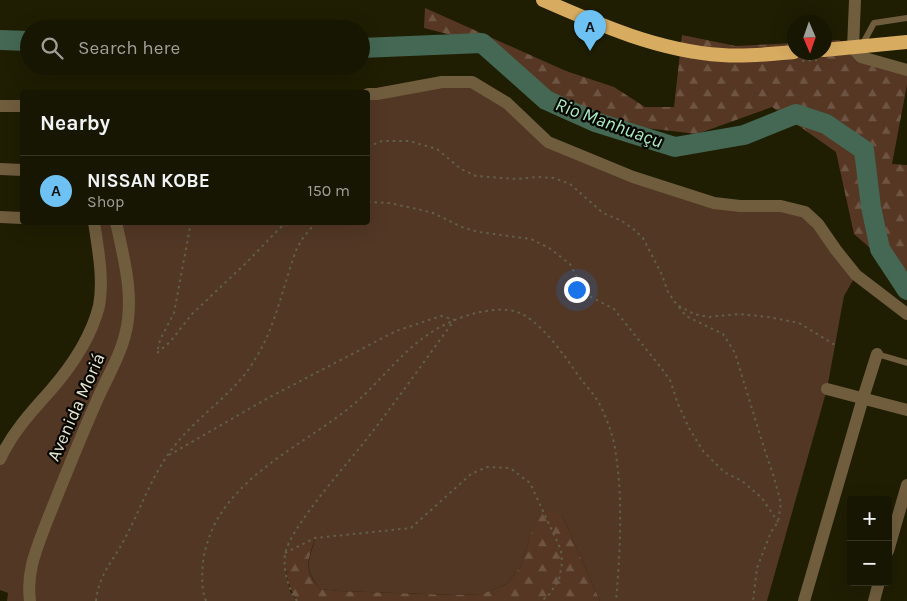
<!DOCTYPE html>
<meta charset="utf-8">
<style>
:root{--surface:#171602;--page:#242311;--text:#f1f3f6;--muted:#9e9f99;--line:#363524;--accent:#6ec2f3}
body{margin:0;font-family:Karla,sans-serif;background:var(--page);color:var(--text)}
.controls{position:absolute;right:15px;bottom:15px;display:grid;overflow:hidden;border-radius:5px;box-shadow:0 5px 20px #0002}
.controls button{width:45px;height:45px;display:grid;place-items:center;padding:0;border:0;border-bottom:1px solid var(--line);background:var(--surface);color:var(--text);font:25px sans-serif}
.compass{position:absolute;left:787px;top:15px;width:45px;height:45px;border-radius:50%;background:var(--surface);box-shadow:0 5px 20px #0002;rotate:178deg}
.you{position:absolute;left:576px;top:289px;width:18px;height:18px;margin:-12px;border:4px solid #fff;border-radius:50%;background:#1a73e8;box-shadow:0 0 0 8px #1a73e833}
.badge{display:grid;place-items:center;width:32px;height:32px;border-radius:50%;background:var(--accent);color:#111;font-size:16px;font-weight:700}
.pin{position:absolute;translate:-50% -41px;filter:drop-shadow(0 1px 2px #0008)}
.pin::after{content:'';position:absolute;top:26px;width:18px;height:15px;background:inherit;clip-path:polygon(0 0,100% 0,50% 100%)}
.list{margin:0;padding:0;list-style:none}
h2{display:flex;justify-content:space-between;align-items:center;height:65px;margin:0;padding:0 20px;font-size:21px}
h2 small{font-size:16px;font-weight:400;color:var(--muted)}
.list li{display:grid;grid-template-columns:32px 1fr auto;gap:15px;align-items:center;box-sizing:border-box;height:70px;padding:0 20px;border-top:1px solid var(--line)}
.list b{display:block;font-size:19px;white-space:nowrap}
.list p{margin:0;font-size:16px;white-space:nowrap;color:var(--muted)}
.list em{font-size:16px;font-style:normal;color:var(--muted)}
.icon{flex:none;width:28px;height:28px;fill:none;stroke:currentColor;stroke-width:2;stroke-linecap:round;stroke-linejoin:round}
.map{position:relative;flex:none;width:907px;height:601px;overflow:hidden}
.search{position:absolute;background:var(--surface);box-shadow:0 5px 20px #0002;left:20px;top:20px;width:350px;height:55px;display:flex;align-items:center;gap:12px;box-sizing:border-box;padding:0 18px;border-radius:28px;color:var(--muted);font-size:19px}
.panel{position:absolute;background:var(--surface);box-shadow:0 5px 20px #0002;left:20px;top:90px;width:350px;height:135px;border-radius:5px}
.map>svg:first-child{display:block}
.grass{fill:#523725}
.forest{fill:url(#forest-firs)}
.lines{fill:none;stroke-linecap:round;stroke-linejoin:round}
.river{stroke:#446853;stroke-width:20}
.path{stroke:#615f48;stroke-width:2;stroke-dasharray:2.5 4;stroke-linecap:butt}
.service{stroke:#705d3e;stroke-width:6}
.minor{stroke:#705d3e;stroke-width:12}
.trunk{stroke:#d7ab60;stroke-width:14}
.labels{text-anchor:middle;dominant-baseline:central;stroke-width:4.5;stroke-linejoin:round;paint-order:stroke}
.street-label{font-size:18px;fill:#e5e5d4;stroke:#080701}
.water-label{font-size:19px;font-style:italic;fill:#aaebc4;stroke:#080701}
</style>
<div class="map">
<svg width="907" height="601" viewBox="0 0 907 601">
<defs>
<pattern id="forest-firs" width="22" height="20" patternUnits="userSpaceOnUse" patternTransform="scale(1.25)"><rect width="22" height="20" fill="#563723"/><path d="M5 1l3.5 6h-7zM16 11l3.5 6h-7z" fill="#6e5442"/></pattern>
</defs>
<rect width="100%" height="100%" fill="#1f1d02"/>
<path class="grass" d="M 472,82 L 548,142 L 714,203 L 805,212 L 856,275 L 844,296 L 827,389 L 767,601 L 600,601 L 562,515 L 530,536 L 521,566 L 507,584 L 482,594 L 455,595 L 338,591 L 320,589 C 304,568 308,563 315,539 L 286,571 L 290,591 L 297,601 L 7,601 L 8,593 L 0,590 L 0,459 L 55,386 L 99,305 L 94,223 L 368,222 L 368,94 Z"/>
<g class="forest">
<polygon points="425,8 566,71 614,87 645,107 674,107 682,35 736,46 794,43 794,52 824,52 825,41 839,40 861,57 907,70 907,85 892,164 907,165 907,280 854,234 836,152 772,107 697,134 595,122 546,100 482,43 424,28"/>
<path d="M 543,510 L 562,515 L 600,601 L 297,601 C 287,586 286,571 285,553 L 315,538 C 308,562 303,568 320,589 L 338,591 L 455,595 L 482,594 L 507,584 L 521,566 L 530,536 Z"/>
</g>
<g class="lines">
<g class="river">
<polyline points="0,40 29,41"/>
<polyline points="361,48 482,43 546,100 595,122 675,147 744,135 796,114 826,124 864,150 871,207 880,249 907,290"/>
</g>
<g class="path">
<polyline points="802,61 817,60"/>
<polyline points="368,147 382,141 409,141 437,149 461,169 476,176 517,179 537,177 554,178 570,184 603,213 622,221 636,231 643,238 662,275 668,292 677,305 694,314 709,317 739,314 768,317 799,323 835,345"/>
<polyline points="368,202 389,203 417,209 433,213 464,228 479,232 531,239 549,248 570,264 584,290 591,297 614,309 662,369 670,380 678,404 689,428 703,451 724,472 742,481 762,498 778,522"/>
<polyline points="191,222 174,313 160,340 157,353 170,342 192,314 246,263 280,228 288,222"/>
<polyline points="679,307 686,316 723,334 735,353 764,448 773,474 781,503 778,522 771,532 757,568 753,601"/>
<polyline points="169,455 270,397 396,331 441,316 455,320"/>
<polyline points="285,553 315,538 411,528 471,474 487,467 510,468 530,483 561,550 562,563 559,580 548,596 541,601"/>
<path d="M 96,601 C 99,574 112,563 124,540 C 142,507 152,473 176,444 C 200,414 234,394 254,361 C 276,327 283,285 297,248 L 303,238 L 316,222"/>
<path d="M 206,601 C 201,589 202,575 203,562 C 214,481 299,450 354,404 C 388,375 409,339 453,321 C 470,313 495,307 514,311 C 539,317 566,358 580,378 C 586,386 593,393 599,403 C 607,419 614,437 616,455 C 623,501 620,555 616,601"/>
<path d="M 297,601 C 288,588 283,570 285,554 C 290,527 350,461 369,436 C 398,399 425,360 453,322"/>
</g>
<g class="service">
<polyline points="862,45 874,23 907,18"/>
<polyline points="877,354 907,363"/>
</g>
<g class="minor">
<polyline points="855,0 853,48 861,57 907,70"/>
<polyline points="368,94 377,94 442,82 472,82 507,103 548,142 633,177 714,203 740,206 781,206 805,212 818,224 836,250 856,275 907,314"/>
<polyline points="0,106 22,106"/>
<polyline points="0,169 22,170"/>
<polyline points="0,217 22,218"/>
<polyline points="827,389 907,410"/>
<path d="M 0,459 C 12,433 31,412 50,391 C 71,367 91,338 99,306 C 104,280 98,249 94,222"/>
<polyline points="888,551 907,485"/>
<path d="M 30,601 C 26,571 37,548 47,521 C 64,479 80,438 98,398 C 107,377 120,357 125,335 C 135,298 124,259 116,222"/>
<polyline points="804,601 863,398 877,354"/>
<polyline points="874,601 879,582"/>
</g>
<g class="trunk">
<path d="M 543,0 C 600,25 659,51 722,55 C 746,57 770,54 794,52"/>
<polyline points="824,50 907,42"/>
</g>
</g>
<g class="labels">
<g class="street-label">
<text transform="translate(76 407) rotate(-66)">Avenida Moriá</text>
</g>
<g class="water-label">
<text transform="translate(609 123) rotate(20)">Rio Manhuaçu</text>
</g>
</g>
</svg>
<div class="controls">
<button>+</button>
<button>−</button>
</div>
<svg class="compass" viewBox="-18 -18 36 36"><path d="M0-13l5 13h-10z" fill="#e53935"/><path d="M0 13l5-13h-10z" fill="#9e9f99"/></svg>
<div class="you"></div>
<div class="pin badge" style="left:590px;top:51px">A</div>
<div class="search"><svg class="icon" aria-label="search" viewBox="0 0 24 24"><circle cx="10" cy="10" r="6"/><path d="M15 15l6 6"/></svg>Search here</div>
<section class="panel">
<h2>Nearby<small></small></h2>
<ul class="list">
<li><span class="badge">A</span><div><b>NISSAN KOBE</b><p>Shop</p></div><em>150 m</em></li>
</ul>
</section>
</div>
